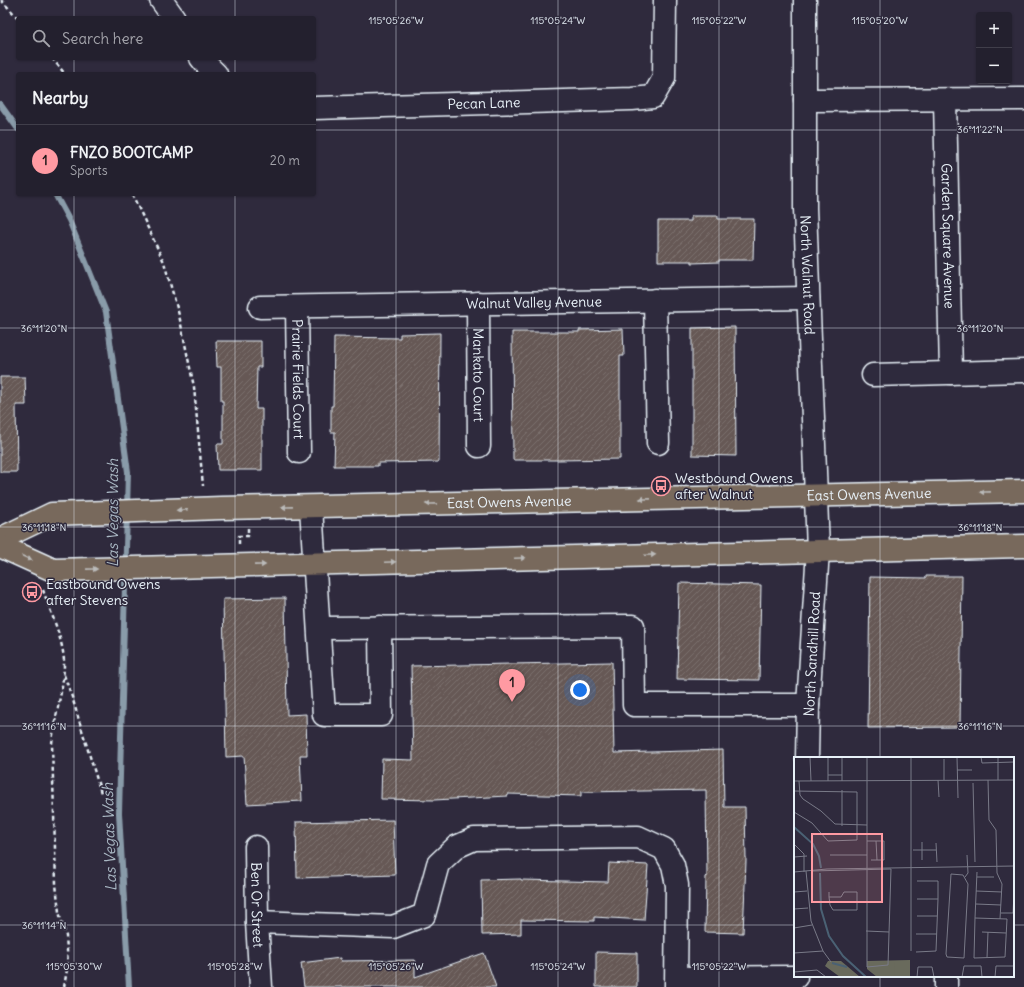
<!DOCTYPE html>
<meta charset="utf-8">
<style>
:root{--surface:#23202e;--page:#2f2d3a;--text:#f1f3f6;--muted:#a3a3aa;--line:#403e4a;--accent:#ff9aa2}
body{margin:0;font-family:Delius,sans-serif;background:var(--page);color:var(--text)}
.controls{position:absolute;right:12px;top:12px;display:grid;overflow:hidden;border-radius:4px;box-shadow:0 1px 3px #0004}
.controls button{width:36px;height:36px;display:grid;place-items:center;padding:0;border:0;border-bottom:1px solid var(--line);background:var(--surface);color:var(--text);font:20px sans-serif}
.you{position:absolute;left:580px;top:690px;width:14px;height:14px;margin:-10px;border:3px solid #fff;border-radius:50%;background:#1a73e8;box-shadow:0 0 0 6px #1a73e833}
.badge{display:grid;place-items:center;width:26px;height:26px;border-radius:50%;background:var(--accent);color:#111;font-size:13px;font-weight:700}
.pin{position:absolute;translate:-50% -33px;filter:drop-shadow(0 1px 2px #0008)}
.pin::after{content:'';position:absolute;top:21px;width:14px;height:12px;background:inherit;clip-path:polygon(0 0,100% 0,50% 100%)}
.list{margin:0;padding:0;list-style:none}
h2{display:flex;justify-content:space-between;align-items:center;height:52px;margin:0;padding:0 16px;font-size:17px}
h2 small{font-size:13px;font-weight:400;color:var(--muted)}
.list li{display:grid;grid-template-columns:26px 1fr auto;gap:12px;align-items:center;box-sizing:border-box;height:72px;padding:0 16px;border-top:1px solid var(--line)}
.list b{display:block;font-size:15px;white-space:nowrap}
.list p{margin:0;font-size:13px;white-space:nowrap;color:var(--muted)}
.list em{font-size:13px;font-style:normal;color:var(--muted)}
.icon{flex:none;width:22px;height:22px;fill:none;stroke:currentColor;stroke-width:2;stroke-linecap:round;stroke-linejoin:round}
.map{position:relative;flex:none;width:1024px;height:987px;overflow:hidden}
.search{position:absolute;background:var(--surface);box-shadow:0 1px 3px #0004;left:16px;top:16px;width:300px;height:44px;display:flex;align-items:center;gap:10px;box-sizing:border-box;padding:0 14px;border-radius:4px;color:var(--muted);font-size:15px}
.panel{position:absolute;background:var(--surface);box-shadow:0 1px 3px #0004;left:16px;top:72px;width:300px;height:124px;border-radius:4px}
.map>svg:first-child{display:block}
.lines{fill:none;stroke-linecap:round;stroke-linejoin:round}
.stream{stroke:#899ba9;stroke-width:6}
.building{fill:url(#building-hatch);stroke:#e8f1f8}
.minor-casing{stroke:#e8f1f8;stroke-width:25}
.major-casing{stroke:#e8f1f8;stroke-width:25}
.path{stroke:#e8f1f8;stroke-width:2.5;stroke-dasharray:4 3;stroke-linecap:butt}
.minor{stroke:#2f2a3d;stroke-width:22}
.major{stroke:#78695c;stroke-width:22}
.oneway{fill:#bbbbba}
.ticks{fill:none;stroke:#e8f1f8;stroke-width:1;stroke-opacity:0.45}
.labels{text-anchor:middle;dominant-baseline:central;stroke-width:3;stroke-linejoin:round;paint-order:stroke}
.street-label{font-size:14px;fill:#e8f1f8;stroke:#2f2a3d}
.poi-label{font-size:14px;fill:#e8f1f8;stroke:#2f2a3d;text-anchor:start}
.water-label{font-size:15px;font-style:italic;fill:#a9b7c3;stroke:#2f2a3d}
.inset-river{fill:none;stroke:#4a6174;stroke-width:2}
.inset-road{fill:none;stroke:#797a88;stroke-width:1}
.view{fill:#ff9aa2;fill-opacity:0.15;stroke:#ff9aa2;stroke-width:2}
.inset-edge{fill:none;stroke:#e8f1f8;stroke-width:2}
.ticks-label{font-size:10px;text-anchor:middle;fill:#e8f1f8;stroke:#2f2a3d;stroke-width:3;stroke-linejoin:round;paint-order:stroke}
</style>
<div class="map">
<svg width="1024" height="987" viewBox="0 0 1024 987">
<defs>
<pattern id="building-hatch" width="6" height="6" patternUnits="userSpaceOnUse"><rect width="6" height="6" fill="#665955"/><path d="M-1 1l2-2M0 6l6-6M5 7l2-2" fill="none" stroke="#7c716e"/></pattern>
</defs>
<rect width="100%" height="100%" fill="#2f2a3d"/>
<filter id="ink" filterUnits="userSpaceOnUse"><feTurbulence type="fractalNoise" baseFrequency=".025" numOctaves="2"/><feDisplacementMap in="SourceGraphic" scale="8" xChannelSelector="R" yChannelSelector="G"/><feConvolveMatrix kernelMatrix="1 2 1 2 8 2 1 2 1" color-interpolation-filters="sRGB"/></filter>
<g filter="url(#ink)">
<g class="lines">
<g class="stream">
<polyline points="0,104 18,129"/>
<polyline points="55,194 69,220 106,312 128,472 119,813 129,987"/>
</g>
</g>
<g class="building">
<polygon points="691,216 718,216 718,219 754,219 753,260 719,260 719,262 692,263 692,261 658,261 658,221 691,221"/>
<polygon points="735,327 736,456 692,455 692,328"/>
<polygon points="623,329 624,356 620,356 620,459 558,460 513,460 512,332 579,332 579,330"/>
<polygon points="440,333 439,462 378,463 378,466 334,466 335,432 331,432 331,406 333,406 334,337 400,338 400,334"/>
<polygon points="216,341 261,341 261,367 257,367 256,409 262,409 262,470 218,470 217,444 223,444 223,401 221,401 221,367 217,367"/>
<polygon points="0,377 25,377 26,405 16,405 17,472 0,472"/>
<polygon points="926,576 962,576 960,727 868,728 870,577 926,578"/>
<polygon points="679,583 761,585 759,680 677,679"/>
<polygon points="285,598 287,715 306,714 307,755 300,755 302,801 247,804 244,756 226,757 223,599"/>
<polygon points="612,662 614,753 723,750 724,807 745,807 746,861 743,933 705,932 706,876 707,877 706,790 581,792 581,796 508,794 508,796 434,800 381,799 382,759 413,760 411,666"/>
<polygon points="393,820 395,875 297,878 296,822"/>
<polygon points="609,863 648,865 644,920 594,917 594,921 521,920 521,934 482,935 481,880 521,879 521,880 608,882"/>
<polygon points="596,952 637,953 637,987 596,987"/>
<polygon points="484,953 496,987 304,987 301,963 340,958 340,961 415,960 415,977"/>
</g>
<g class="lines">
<defs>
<g id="minor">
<polyline points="161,0 174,18"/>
<path id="s1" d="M 805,0 L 805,208 L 818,550 L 808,705 L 807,758"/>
<polyline points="201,58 205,63 216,74"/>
<polyline points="805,100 1024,99"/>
<path id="s2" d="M 945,100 L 951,373"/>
<path id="s3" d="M 314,108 L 632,99 L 653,97 L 664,78 L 665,0"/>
<polyline points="655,300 658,443"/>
<path id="s4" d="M 478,303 L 479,446"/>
<path id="s5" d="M 260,307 L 808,298"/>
<path id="s6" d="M 297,307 L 299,452"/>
<polyline points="873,375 1024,371"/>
<polyline points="311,507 324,715 381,715 380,627"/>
<polyline points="319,628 633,626 634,705 808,705"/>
<path id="s7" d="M 256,847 L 257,922 L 261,987"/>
<polyline points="257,922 393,927 424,915 438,864 456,847 474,839 638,837 664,849 673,865 677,885 676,987"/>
<polyline points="946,976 946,987"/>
<polyline points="677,978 796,977"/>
</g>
<g id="major">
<path id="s8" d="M 0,539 L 52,514 L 221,508 L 1024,491"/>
<polyline points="0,546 53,570 1024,546"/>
</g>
</defs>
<use href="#minor" class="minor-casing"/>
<use href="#major" class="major-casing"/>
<g class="path">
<polyline points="1,0 18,18"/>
<polyline points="52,58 65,74"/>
<polyline points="132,194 164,262 179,315 194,387 203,486"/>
<polyline points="239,544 239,536 248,536 248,528"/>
<path d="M 43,590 C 50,611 64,641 64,663 C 64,690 54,717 52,744 L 56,884 L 59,912 L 66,936 L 68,964 L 64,987"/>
<polyline points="64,675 72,697 101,793"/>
</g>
<use href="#minor" class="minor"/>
<use href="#major" class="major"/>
</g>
<defs><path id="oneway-solid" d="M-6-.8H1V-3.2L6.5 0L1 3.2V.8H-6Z"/></defs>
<g class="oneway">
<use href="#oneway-solid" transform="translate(985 492) rotate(179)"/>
<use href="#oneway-solid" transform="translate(645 499) rotate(179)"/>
<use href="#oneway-solid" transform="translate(431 504) rotate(179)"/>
<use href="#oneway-solid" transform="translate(287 507) rotate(179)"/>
<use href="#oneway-solid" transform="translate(182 510) rotate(178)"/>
<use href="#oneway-solid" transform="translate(650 555) rotate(-2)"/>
<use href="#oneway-solid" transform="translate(27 558) rotate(24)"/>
<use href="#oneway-solid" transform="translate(520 558) rotate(-2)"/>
<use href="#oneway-solid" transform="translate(390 562) rotate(-2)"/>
<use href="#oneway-solid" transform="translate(260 565) rotate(-1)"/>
<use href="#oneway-solid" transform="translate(92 569) rotate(-1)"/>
</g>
</g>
<path class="ticks" d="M 74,0 L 74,18M 235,0 L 235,18M 396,0 L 396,987M 558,0 L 558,987M 719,0 L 719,987M 880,0 L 880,758M 74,58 L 74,74M 235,58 L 235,74M 0,130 L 18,130M 314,130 L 1024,130M 74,194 L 74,987M 235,194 L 235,987M 0,328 L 1024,328M 0,527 L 1024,527M 0,726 L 1024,726M 0,925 L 795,925M 1013,925 L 1024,925M 880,976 L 880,987"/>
<defs>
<symbol id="bus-ring" viewBox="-11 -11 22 22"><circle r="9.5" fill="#2f2a3d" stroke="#ff9aa2" stroke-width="1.5"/><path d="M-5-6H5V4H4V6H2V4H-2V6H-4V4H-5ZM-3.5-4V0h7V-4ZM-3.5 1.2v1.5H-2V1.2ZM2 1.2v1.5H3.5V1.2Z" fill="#ff9aa2"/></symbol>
</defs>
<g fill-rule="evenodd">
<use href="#bus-ring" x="650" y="475" width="22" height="22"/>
<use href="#bus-ring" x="21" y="581" width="22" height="22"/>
</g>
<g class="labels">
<g class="street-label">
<text stroke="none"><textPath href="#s3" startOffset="170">Pecan Lane</textPath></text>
<text stroke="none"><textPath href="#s2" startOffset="136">Garden Square Avenue</textPath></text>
<text stroke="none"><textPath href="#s1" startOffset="275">North Walnut Road</textPath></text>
<text stroke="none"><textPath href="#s5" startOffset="274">Walnut Valley Avenue</textPath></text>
<text stroke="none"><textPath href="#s4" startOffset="72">Mankato Court</textPath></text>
<text stroke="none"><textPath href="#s6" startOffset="72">Prairie Fields Court</textPath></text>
<text stroke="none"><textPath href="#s8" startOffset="875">East Owens Avenue</textPath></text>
<text stroke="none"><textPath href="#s8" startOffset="515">East Owens Avenue</textPath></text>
<text transform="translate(812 654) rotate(-87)">North Sandhill Road</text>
<text stroke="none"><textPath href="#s7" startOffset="58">Ben Or Street</textPath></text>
</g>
<g class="poi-label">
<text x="675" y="478">Westbound Owens<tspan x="675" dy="16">after Walnut</tspan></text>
<text x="46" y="584">Eastbound Owens<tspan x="46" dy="16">after Stevens</tspan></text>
</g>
<g class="water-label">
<text transform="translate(112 513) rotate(-90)">Las Vegas Wash</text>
<text transform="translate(109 837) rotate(-92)">Las Vegas Wash</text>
</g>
</g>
<g transform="translate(794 757)">
<rect width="220" height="220" fill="#2f2a3d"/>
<path d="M 116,203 L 116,220 L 83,220 L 73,212 L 73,204 ZM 34,204 L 47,204 L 66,220 L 46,220 L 31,209 Z" fill="#696a5c"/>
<path d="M 100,205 L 114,205 L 114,220 L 101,220 Z" fill="#696a5c"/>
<path class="inset-river" d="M 0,70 L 19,87 L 25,99 L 27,111M 26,116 L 27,152 L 35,179 L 49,199 L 72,220M 38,206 L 53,210"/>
<path class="inset-road" d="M 16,0 L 17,24M 34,0 L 34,24M 48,0 L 48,24M 73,0 L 73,210 L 94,208 L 97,112M 117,0 L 117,194M 163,0 L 164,41M 187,0 L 188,6 L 220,5M 204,0 L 204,23M 150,2 L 150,23M 163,13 L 178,13M 34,18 L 48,18M 144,23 L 145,40M 194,23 L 195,63 L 202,73 L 203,116 L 208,127 L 206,162M 0,24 L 220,23M 5,24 L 6,38 L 9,42 L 27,54 L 41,67 L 73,68M 179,26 L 181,105M 48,33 L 48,69M 0,34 L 63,35 L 63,83 L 34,84 L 18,66 L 0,55M 73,84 L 90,84 L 90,103 L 77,103M 82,84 L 83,103M 128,85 L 128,103M 142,86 L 143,105M 0,87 L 10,97 L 10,115M 119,93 L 142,93M 36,98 L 73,98M 0,100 L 13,99M 12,114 L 17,164 L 29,194 L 37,205M 17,114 L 97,112M 0,115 L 33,112 L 220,109M 157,117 L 169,118 L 174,127 L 170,201 L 153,200 L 152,197 ZM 171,120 L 174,116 L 173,98M 183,120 L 200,120M 182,134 L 208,135M 0,135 L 13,134M 35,135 L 35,140 L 36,148 L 39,153 L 63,153 L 63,135 L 50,135 L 47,140 L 35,140M 123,142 L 144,142M 182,147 L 207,148M 0,152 L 14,151M 207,156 L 219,156 L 220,137M 123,159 L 143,159M 181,161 L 213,162 L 211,200 L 180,201 L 181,161 L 183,115M 0,171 L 18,168M 72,174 L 95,175M 188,175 L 212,176M 122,177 L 143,177M 122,195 L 142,194 L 144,142 L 144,124 L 123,124M 0,196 L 29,194M 193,201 L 194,175M 0,215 L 23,213 L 32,220M 123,220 L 124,210 L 138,210 L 140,220M 168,220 L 170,209 L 187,209 L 188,220M 201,220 L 202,209 L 220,209"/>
<path class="view" d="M 18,77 L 88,77 L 88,145 L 18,145 Z"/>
<rect width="220" height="220" class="inset-edge"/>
</g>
<g class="ticks-label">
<text x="396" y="24">115°05'26"W</text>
<text x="558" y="24">115°05'24"W</text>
<text x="719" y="24">115°05'22"W</text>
<text x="880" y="24">115°05'20"W</text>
<text x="980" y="133">36°11'22"N</text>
<text x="44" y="332">36°11'20"N</text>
<text x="980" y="332">36°11'20"N</text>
<text x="44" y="531">36°11'18"N</text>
<text x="980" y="531">36°11'18"N</text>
<text x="44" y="730">36°11'16"N</text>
<text x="980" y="730">36°11'16"N</text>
<text x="44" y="929">36°11'14"N</text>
<text x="74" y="970">115°05'30"W</text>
<text x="235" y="970">115°05'28"W</text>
<text x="396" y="970">115°05'26"W</text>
<text x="558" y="970">115°05'24"W</text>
<text x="719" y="970">115°05'22"W</text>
</g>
</svg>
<div class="controls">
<button>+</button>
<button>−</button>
</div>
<div class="you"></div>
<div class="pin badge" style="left:512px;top:702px">1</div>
<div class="search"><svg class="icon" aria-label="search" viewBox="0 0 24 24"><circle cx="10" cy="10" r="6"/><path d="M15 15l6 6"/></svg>Search here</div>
<section class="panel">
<h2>Nearby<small></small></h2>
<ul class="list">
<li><span class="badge">1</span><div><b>FNZO BOOTCAMP</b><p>Sports</p></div><em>20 m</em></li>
</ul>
</section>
</div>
